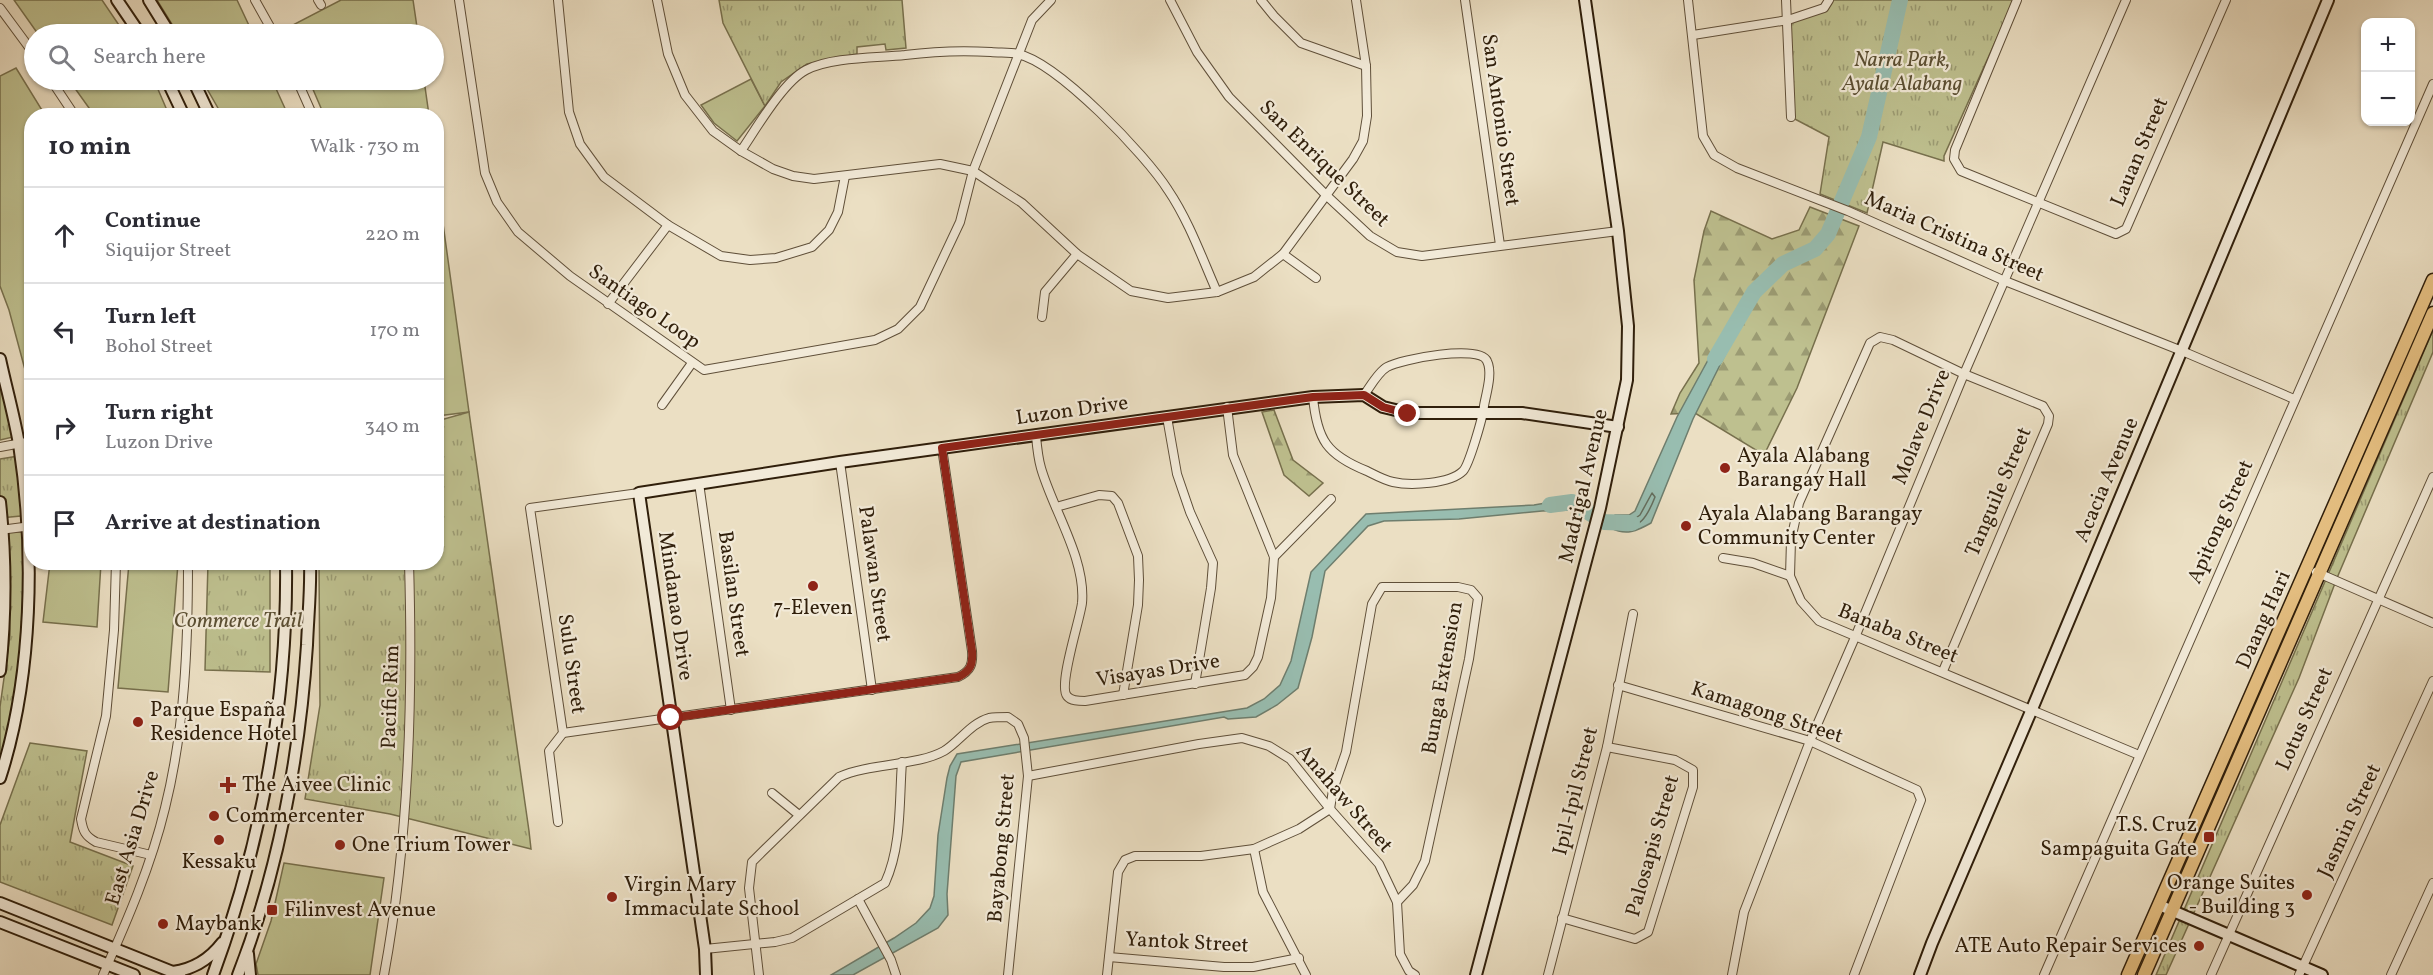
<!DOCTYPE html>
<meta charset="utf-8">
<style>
:root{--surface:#fff;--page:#f7f7f7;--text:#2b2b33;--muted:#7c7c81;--line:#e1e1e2}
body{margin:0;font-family:Vollkorn,serif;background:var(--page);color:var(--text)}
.controls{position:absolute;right:18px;top:18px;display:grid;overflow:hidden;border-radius:12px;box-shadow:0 2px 4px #0004}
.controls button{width:54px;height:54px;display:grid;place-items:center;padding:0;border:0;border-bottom:2px solid var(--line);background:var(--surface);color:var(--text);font:30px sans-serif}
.stop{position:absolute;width:18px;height:18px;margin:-14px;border:4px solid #8f2418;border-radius:50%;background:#fff}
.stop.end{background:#8f2418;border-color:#fff;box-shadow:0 2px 6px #0008}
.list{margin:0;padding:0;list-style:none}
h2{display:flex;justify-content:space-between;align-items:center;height:78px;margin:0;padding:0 24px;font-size:26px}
h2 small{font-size:20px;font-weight:400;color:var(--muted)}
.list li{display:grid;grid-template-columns:39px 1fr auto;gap:18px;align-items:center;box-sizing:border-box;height:96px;padding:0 24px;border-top:2px solid var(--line)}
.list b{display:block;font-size:22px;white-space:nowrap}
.list p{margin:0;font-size:20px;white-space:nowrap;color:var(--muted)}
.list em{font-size:20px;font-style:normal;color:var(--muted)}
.icon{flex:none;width:33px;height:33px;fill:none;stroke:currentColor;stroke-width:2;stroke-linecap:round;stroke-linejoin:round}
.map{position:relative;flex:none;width:2433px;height:975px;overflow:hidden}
.search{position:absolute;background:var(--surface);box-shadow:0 2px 4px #0004;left:24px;top:24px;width:420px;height:66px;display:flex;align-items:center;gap:15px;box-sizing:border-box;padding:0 21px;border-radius:33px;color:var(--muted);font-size:22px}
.panel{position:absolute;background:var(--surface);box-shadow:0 2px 4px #0004;left:24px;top:108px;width:420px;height:462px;border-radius:24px}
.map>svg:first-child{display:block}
.grass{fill:#bec08f;stroke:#77704d;stroke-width:1.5}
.forest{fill:url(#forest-firs);stroke:#77704d;stroke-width:1.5}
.park{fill:url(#park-tufts);stroke:#77704d;stroke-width:1.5}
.water{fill:#98bdb0;stroke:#6e7e6e;stroke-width:1.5}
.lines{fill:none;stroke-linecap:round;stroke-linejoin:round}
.shore{stroke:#646e5e;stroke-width:1.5}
.river{stroke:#98bdb0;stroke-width:16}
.street-casing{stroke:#5f4f39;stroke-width:10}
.secondary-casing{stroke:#301f0b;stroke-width:14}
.primary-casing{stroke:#301f0b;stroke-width:15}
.street{stroke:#f2ead8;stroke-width:8}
.secondary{stroke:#f2ead8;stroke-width:10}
.primary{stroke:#e6c082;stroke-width:12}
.route{stroke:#8f2418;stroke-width:8}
.poi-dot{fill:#8f2418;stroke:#f2ead8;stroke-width:2}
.labels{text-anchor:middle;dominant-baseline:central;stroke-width:4.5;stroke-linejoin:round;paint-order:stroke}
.park-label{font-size:21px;font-style:italic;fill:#5b4f33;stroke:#f2ead8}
.street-label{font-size:21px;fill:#301f0b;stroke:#f2ead8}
.poi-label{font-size:21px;fill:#301f0b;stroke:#f2ead8;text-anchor:start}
</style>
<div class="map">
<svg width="2433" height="975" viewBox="0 0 2433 975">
<defs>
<pattern id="forest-firs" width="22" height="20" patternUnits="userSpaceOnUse" patternTransform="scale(1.5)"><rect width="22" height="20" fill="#bec08f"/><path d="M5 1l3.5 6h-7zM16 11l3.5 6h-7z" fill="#9b9b73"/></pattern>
<pattern id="park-tufts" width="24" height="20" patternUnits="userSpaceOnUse" patternTransform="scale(1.5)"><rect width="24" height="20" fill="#bec08f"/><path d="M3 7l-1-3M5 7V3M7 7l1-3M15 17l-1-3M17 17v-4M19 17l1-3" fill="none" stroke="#9b9b73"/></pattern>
</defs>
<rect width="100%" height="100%" fill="#ebdfc3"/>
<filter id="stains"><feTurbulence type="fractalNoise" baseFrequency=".00333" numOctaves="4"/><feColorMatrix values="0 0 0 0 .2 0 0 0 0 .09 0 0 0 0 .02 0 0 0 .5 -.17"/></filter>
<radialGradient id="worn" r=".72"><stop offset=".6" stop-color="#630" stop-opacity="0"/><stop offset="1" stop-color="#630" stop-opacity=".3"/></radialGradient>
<g class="grass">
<polygon points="14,0 102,0 125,34 38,34"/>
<polygon points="157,0 237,0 253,34 178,34"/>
<polygon points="341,0 413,0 418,34 290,34 287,28"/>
<polygon points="16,68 45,115 32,116 31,392 9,310 0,286 0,76"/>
<polygon points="751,79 765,106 737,141 714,123 701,105"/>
<polygon points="69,80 154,80 169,115 94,115"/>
<polygon points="202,80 272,80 288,115 222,115"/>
<polygon points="309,80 424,80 429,115 324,115"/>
<polygon points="436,173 469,412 437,416 436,416"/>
<polygon points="50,563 101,563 97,627 43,622"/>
<polygon points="129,563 178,563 168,692 118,688"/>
<polygon points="284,863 384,878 370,975 258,975 256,964 271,921"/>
</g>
<g class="forest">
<polygon points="1810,207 1859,226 1797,388 1764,455 1695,413 1671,414 1680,393 1699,363 1694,280 1704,231 1711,211 1772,239 1799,230"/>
<polygon points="1274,410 1293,460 1323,483 1309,496 1284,475 1262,412"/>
</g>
<g class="park">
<polygon points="719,0 902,0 906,48 886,50 885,44 857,47 857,54 807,64 781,82 765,106 723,23"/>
<polygon points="1834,0 2014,0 1944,156 1944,161 1883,142 1867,213 1820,194 1829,137 1791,117 1789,20 1824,8"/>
<polygon points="2433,330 2433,352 2337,578 2299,678 2166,975 2156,975"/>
<polygon points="0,375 13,437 0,440"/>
<polygon points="469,412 529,831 531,849 390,814 305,799 320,705 319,563 436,562 437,421"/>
<polygon points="31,454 31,515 0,518 0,459"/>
<polygon points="6,532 24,532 24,630 17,699 0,770 0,707 10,635"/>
<polygon points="208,563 270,563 270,672 205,670"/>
<polygon points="30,743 87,751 70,842 133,866 112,925 0,882 0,825"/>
</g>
<g class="water">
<path d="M 1720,338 L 1730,345 L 1693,419 L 1651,523 C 1637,531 1626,536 1611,528 L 1615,515 L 1629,515 L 1635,511 L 1677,417 Z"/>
<polygon points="1563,500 1593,510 1588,518 1574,510 1542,511 1459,519 1384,521 1368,526 1325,571 1312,637 1298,688 1277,705 1256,717 1228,719 1224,717 961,762 956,776 947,894 948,915 938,928 853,975 831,975 894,938 916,923 930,908 934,896 938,835 947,778 950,766 957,754 1247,708 1264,699 1280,685 1291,661 1311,572 1366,514 1534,505"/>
</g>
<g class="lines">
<path class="shore" d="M 1652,493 L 1655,497 C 1648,515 1639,532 1619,526 L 1620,521 L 1630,522 L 1640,515 Z"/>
<g class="river">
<polyline points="1715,359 1754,292 1783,264 1815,249 1828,234 1869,137 1900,0"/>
<polyline points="1550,505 1572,502 1604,522 1632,523"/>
</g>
<defs>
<g id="street">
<polyline points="255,0 274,34"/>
<polyline points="318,0 321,5"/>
<polyline points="459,0 485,173 497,202 518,232 570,276 704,370 875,340 898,329 920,307 960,222 973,171 1032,20 1051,0"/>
<polyline points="558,0 569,112 580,144 604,177 668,225 721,256 750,260 776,258 812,247 829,230 838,212 845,176"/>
<polyline points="657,0 668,54 685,95 713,131 741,151 773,169 793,176 814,179 940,164 973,171 1022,203 1077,254 1131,291 1168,298 1217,292 1254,277 1283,254 1353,159 1363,141 1367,116 1366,66 1356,0"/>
<polyline points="1170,0 1197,52 1229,97 1327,196 1370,236 1397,252 1422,256 1618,231"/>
<polyline points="1261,0 1274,16 1301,43 1366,66"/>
<polyline points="1465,0 1500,245"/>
<polyline points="1688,0 1703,136 1714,155 1737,168 1848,211 2005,281 2182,351 2294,399"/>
<polyline points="1786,0 1791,117"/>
<polyline points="2017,0 1955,150 1954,159 1961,171 2116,234 2126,229 2226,0"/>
<polyline points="0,8 34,54"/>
<polyline points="1693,35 1788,20 1824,8 1829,0"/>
<polyline points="51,80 75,116"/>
<polyline points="297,80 313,116"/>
<path d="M 741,151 C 756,129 783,82 806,70 C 831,57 876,58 905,55 C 936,51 960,50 991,52 C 999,53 1010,52 1018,54 C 1058,63 1146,155 1168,190 C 1189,221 1202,258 1217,292"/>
<polyline points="1283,254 1316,278"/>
<polyline points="608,304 668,225"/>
<polyline points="1042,317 1045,292 1077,254"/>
<path d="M 1313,397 C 1317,440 1327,455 1367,471 C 1375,475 1384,480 1393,482 C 1410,486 1450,484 1463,471 C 1469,465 1483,417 1484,406 C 1486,394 1493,373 1487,361 C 1480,344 1401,359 1387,367 C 1378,372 1370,387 1364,395"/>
<polyline points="662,405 692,363"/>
<polyline points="1167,417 1177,474 1190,512 1213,563 1211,588 1195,684"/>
<path d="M 1036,436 C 1037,447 1038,458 1041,468 C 1053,510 1086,559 1082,603 C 1080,620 1058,685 1067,696 C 1071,701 1079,701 1085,701 L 1245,675 L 1253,667 L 1258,657 L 1271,598 L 1274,557 L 1233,455 L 1227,407"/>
<polyline points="0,447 32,441"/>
<polyline points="840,462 872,690"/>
<polyline points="699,483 731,710"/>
<polyline points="1056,507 1099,495 1112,496 1118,503 1138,556 1139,580 1138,605 1123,695"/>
<polyline points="0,530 31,526"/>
<polyline points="1274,557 1331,499"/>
<polyline points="1723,558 1753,563 1790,576"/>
<path d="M 116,562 L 114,630 L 106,716 L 81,819 C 83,831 85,836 96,842 L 151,855"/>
<polyline points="2316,572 2433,623"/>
<polyline points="1943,671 2048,424 2049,416 2043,406 1964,374 1893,340 1880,337 1870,343 1799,503 1791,540 1790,576 1801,601 1819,621 2139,755"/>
<polyline points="1618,685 1810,741 1917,790 1921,800 1854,975"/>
<path d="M 563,733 L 958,677 C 971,671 973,664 972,651 L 942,448"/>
<polyline points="1028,776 1199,744 1242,738 1269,746 1290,759 1330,809 1379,864 1397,902 1400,954 1409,971 1415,975"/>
<polyline points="772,793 799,815"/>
<polyline points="558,822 549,751 563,733 530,508 639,493"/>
<polyline points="1254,849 1263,892 1306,975"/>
<polyline points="858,899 891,960 896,975"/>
<polyline points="1562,918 1635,939 1648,932 1693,787 1693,770 1675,760 1607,747"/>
<path d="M 705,949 L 775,942 L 792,938 L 885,883 C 902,846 899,801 902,762"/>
<polyline points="1109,957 1224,967 1253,967 1299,958"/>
<path d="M 103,975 C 127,921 151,866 165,808 C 185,728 188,645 188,562"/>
<path d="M 384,975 C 409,839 413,700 409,562"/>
<path d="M 759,975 L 749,888 L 752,862 L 762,852 L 839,777 C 870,763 917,766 944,751 C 959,742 971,723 989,718 C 995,717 1002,717 1008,717 L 1018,724 L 1024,738 L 1028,776 L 1008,975"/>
<polyline points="1107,975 1118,872 1125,860 1135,856 1201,856 1254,849 1299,829 1330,809 1333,790 1346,752 1372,604 1382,587 1458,587 1471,590 1478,598 1469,659 1425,861 1413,885 1397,902"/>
<polyline points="1548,975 1607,747 1633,614"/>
<polyline points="1732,975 1744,912 1810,741 1856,635 1964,374 2126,0"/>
<polyline points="2044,975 2433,84"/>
<polyline points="2211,975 2433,477"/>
<polyline points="2299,975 2433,681"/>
<polyline points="2391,975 2433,883"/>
</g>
<g id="secondary">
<polyline points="117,0 140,34"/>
<polyline points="149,0 170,34"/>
<polyline points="167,80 184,116"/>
<polyline points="193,80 210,116"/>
<path d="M 0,359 C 6,387 14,415 19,444 C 35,549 33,676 0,778"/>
<path d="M 0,502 C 6,558 6,615 0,671"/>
<polyline points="0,903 180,975"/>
<polyline points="2159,905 2322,975"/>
<polyline points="0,922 134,975"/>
<polyline points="248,954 250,975"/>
<path d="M 173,972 C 194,969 209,960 222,943"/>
<path d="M 213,975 C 261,845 288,702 286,562"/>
<path d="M 238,975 C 278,873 300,755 307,645 C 308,617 311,590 310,562"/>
<polyline points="706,975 705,949 639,493 840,462 1313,397 1364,395 1383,407 1408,413 1522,413 1618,427"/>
<polyline points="1476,975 1600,508 1627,380 1628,326 1618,231 1585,0"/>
<polyline points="1920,975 1932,943 2032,709 2328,0"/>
</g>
<g id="primary">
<polyline points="2128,975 2433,280"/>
<polyline points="2144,975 2433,313"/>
</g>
</defs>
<use href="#street" class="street-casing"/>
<use href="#secondary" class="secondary-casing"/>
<use href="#primary" class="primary-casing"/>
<use href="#street" class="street"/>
<use href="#secondary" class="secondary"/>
<use href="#primary" class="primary"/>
</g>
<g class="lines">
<path class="route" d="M 671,718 L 958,677 C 971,671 973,664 972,651 L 942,448 L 1313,397 L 1364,395 L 1383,407 L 1408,414"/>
</g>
<g class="poi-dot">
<circle cx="1725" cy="468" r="6"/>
<circle cx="1686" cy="526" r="6"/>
<circle cx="813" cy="586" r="6"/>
<circle cx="138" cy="722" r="6"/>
<path d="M225 776h6v6h6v6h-6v6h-6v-6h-6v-6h6z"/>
<circle cx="214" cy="816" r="6"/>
<rect x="2203" y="831" width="12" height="12" rx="3"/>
<circle cx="219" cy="840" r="6"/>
<circle cx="340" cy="845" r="6"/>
<circle cx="2307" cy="895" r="6"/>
<circle cx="612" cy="897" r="6"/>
<rect x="266" y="904" width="12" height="12" rx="3"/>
<circle cx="163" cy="924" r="6"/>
<circle cx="2199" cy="946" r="6"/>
</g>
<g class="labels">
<g class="park-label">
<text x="1902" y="60">Narra Park,<tspan x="1902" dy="24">Ayala Alabang</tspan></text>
<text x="238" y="621">Commerce Trail</text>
</g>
<g class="street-label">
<text transform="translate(1500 120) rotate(82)">San Antonio Street</text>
<text transform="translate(2140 152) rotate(-67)">Lauan Street</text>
<text transform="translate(1324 164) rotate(44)">San Enrique Street</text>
<text transform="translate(1954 237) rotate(24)">Maria Cristina Street</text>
<text transform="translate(644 307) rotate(35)">Santiago Loop</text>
<text transform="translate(1072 411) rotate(-8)">Luzon Drive</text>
<text transform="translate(1922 427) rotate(-68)">Molave Drive</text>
<text transform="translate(2107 480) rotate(-67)">Acacia Avenue</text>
<text transform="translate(1584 486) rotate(-77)">Madrigal Avenue</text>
<text transform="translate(1999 492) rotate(-67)">Tanguile Street</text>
<text transform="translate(2221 522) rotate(-66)">Apitong Street</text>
<text transform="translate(874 574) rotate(82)">Palawan Street</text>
<text transform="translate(733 594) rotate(82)">Basilan Street</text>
<text transform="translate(675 606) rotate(82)">Mindanao Drive</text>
<text transform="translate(2264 620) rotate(-66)">Daang Hari</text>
<text transform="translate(1898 634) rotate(22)">Banaba Street</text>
<text transform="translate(571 664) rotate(82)">Sulu Street</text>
<text transform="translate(1158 671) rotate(-9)">Visayas Drive</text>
<text transform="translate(1443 678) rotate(-80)">Bunga Extension</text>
<text transform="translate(391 697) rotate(-88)">Pacific Rim</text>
<text transform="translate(1767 713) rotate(18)">Kamagong Street</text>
<text transform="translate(2305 719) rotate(-66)">Lotus Street</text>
<text transform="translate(1576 791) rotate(-76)">Ipil-Ipil Street</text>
<text transform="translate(1344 799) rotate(49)">Anahaw Street</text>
<text transform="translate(2350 821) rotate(-65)">Jasmin Street</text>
<text transform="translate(133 838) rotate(-73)">East Asia Drive</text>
<text transform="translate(1653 846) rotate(-74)">Palosapis Street</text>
<text transform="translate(1002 848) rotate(-85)">Bayabong Street</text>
<text transform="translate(1187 943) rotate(3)">Yantok Street</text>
</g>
<g class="poi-label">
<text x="1737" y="456">Ayala Alabang<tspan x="1737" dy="24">Barangay Hall</tspan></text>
<text x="1698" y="514">Ayala Alabang Barangay<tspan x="1698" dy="24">Community Center</tspan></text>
<text x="813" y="608" text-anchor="middle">7-Eleven</text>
<text x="150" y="710">Parque España<tspan x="150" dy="24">Residence Hotel</tspan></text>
<text x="242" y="785">The Aivee Clinic</text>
<text x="226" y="816">Commercenter</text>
<text x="2197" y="825" text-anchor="end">T.S. Cruz<tspan x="2197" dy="24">Sampaguita Gate</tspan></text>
<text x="352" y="845">One Trium Tower</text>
<text x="219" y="862" text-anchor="middle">Kessaku</text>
<text x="2295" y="883" text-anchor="end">Orange Suites<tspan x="2295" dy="24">- Building 3</tspan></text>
<text x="624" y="885">Virgin Mary<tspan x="624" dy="24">Immaculate School</tspan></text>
<text x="284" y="910">Filinvest Avenue</text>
<text x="175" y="924">Maybank</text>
<text x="2187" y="946" text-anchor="end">ATE Auto Repair Services</text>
</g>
</g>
<rect width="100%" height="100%" filter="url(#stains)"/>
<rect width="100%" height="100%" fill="url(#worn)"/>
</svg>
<div class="controls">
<button>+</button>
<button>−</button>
</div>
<div class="stop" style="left:671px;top:718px"></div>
<div class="stop end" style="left:1408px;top:414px"></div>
<div class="search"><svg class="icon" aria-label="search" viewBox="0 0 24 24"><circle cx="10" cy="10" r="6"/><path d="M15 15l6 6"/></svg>Search here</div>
<section class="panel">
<h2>10 min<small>Walk · 730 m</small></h2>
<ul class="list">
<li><svg class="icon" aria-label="ahead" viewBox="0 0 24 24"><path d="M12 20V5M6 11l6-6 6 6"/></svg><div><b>Continue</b><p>Siquijor Street</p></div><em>220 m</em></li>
<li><svg class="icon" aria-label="left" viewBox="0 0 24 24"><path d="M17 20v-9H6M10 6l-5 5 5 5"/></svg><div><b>Turn left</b><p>Bohol Street</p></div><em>170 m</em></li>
<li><svg class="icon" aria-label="right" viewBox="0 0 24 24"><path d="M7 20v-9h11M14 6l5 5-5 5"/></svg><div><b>Turn right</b><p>Luzon Drive</p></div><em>340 m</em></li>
<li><svg class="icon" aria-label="arrive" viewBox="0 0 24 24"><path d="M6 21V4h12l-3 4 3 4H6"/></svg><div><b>Arrive at destination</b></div></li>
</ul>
</section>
</div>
